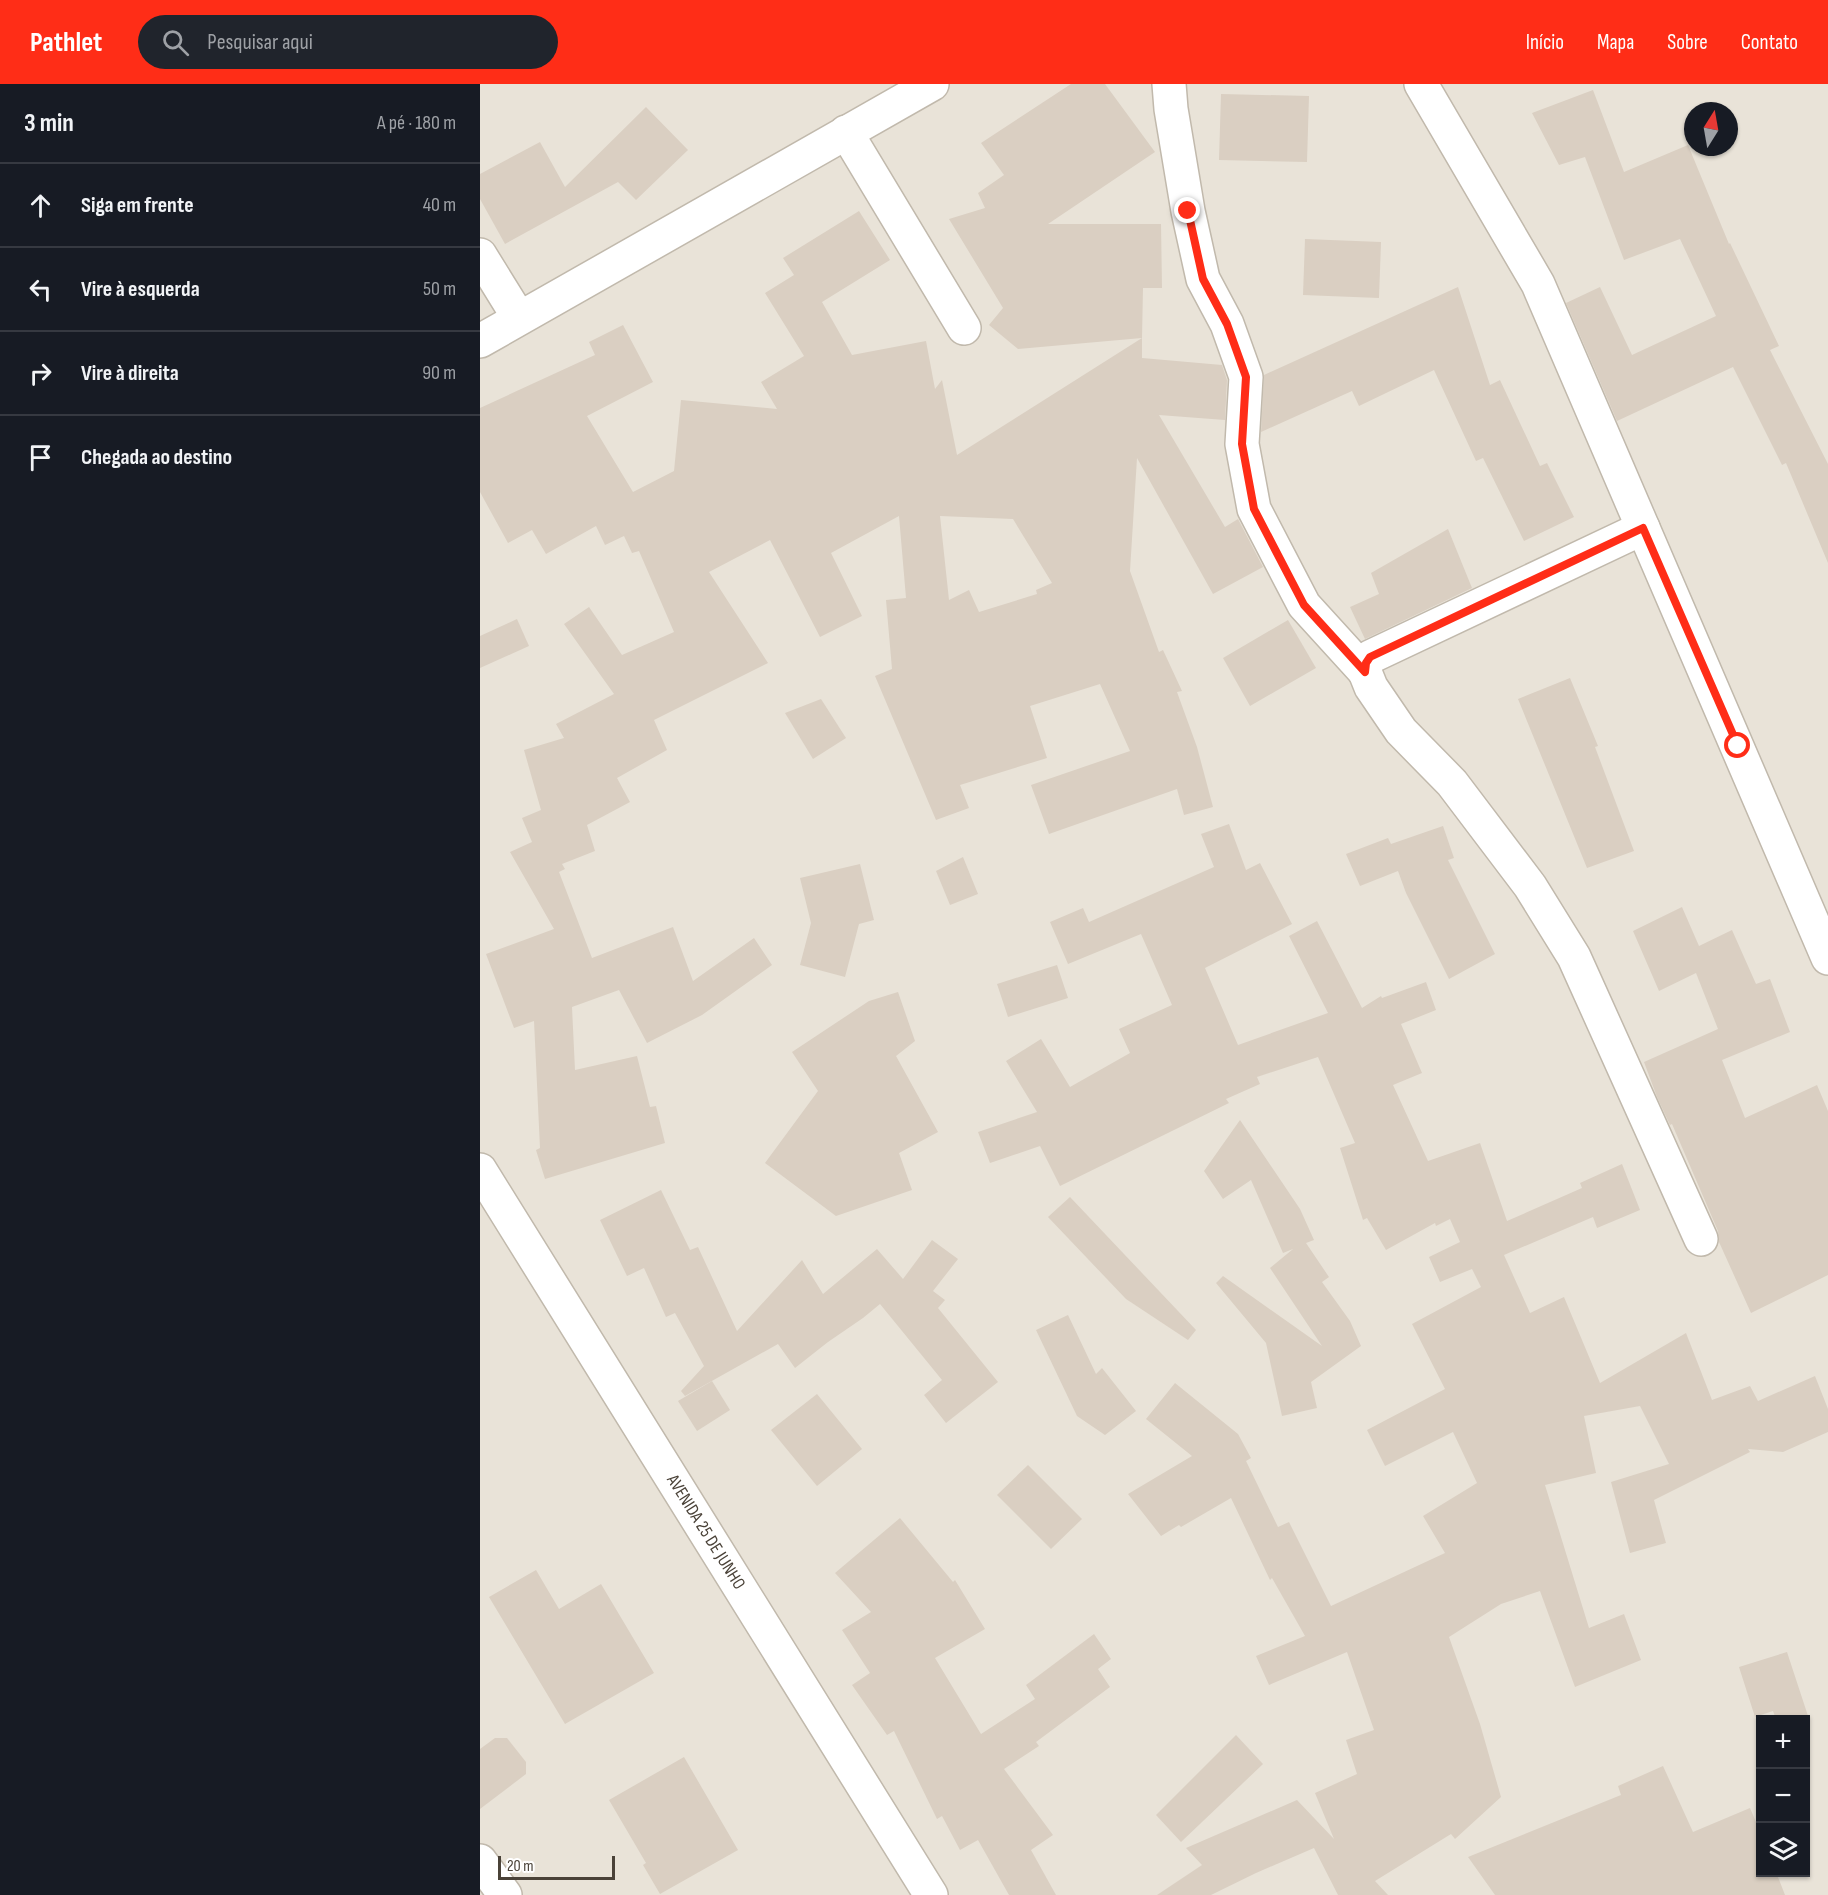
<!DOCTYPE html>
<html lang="pt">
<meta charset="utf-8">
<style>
:root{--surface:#171b24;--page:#20242c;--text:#f1f3f6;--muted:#9ea1a6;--line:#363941;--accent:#ff2d17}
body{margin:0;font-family:"Sofia Sans Condensed",sans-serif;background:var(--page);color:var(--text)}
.controls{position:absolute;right:18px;bottom:18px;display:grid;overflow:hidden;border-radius:0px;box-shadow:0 2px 4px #0004}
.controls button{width:54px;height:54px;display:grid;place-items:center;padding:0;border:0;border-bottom:2px solid var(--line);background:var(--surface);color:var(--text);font:30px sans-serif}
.compass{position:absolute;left:1204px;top:18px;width:54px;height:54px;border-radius:50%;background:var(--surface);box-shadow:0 2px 4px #0004;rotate:11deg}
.scale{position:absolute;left:18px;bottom:15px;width:117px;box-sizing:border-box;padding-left:6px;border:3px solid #4a4238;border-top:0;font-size:16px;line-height:21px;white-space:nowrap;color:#4a4238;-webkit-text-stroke:4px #fff;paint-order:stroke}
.stop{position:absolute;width:18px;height:18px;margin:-14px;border:4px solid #ff2d17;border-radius:50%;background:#fff}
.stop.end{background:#ff2d17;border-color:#fff;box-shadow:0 2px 6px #0008}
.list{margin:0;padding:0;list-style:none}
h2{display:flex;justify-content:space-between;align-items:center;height:78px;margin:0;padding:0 24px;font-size:26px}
h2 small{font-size:20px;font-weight:400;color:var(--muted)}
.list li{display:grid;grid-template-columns:39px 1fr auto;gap:18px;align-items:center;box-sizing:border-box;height:84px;padding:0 24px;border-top:2px solid var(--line)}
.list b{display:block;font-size:22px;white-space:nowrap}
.list em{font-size:20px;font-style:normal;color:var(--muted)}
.icon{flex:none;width:33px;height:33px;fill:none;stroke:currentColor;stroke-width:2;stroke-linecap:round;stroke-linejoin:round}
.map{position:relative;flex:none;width:1348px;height:1811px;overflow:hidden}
header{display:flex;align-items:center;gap:36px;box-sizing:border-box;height:84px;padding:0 30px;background:var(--accent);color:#fff}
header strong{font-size:28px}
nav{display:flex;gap:33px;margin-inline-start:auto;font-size:21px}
.search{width:420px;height:54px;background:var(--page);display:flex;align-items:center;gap:15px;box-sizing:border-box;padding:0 21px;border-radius:33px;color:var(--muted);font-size:22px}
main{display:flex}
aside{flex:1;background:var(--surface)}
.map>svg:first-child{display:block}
.residential{fill:#e9e3d8;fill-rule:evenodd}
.building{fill:#dacfc2;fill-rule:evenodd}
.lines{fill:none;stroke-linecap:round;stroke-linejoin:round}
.minor-casing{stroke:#c1b9ac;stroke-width:36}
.tertiary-casing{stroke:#c1b9ac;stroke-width:36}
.minor{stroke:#fff;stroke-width:33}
.tertiary{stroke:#fff;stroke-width:33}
.route{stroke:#ff2d17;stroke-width:8}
.labels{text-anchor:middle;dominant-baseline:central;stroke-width:6;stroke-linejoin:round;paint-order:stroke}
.street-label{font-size:18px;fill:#4a4238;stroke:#fff}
</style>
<header>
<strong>Pathlet</strong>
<div class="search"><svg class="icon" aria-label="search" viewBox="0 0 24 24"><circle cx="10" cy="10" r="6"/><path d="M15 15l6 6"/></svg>Pesquisar aqui</div>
<nav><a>Início</a><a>Mapa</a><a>Sobre</a><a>Contato</a></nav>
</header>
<main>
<aside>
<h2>3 min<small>A pé · 180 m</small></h2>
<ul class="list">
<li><svg class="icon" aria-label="ahead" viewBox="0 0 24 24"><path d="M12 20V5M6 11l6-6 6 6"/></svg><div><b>Siga em frente</b></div><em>40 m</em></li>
<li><svg class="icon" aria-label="left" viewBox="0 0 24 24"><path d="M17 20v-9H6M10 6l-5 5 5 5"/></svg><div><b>Vire à esquerda</b></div><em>50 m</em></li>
<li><svg class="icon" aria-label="right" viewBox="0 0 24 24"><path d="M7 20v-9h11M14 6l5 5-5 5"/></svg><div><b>Vire à direita</b></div><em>90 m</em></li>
<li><svg class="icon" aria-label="arrive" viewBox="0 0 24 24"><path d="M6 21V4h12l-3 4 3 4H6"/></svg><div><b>Chegada ao destino</b></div></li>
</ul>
</aside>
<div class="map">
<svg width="1348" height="1811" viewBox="0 0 1348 1811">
<rect width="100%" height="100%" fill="#f5f1ea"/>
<path class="residential" d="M 0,0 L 1348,0 L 1348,1811 L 0,1811 ZM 1213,27 L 1249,27 L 1249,63 L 1213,63 ZM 1280,1636 L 1326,1636 L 1326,1788 L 1280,1788 Z"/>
<g class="building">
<polygon points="591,0 625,0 675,68 568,140 681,140 682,204 663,204 662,254 538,265 509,241 523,224 469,135 505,124 498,109 524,91 501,59"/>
<polygon points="1113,6 1144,88 1208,61 1249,160 1250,159 1299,262 1290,266 1348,380 1348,479 1306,379 1302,381 1253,283 1137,337 1086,219 1120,203 1152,271 1236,232 1200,155 1144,176 1105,73 1079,81 1052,29"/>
<polygon points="741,10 829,12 827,78 739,76"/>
<polygon points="166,23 208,66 156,116 138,98 25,160 0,115 0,90 60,58 85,103"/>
<path d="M 379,127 L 410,176 L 342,218 L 372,271 L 446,257 L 455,305 L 462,296 L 477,371 L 662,254 L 662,274 L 742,281 L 747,296 L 745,336 L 679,331 L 745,443 L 758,435 L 783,483 L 733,510 L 657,374 L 650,487 L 679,568 L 683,566 L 702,607 L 697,608 L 717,663 L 733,723 L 704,731 L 697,705 L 569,750 L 551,701 L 650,667 L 620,600 L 550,622 L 567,674 L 480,701 L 489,724 L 456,736 L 395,592 L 412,585 L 406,516 L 426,514 L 419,432 L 351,469 L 382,532 L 340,553 L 290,456 L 229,488 L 288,579 L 174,636 L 187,666 L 137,694 L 150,718 L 107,741 L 115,767 L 82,780 L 85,785 L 79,788 L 112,874 L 193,843 L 213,897 L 274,854 L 292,881 L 222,931 L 167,959 L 139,906 L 92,923 L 95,986 L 157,972 L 170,1023 L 176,1022 L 185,1059 L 65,1095 L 56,1066 L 60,1064 L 54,937 L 34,944 L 6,870 L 74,845 L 30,768 L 52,758 L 42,734 L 61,726 L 44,666 L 84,654 L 76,640 L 134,610 L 84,540 L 109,523 L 142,571 L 194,548 L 159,467 L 152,469 L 144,452 L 125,461 L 116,442 L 66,470 L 52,446 L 28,459 L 0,408 L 0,324 L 115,271 L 109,258 L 143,241 L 173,298 L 107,332 L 153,408 L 194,387 L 201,316 L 297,325 L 281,298 L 324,272 L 285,209 L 314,191 L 303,174 ZM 460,432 L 533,435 L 572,499 L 556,506 L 557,510 L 499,528 L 489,506 L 469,516 Z"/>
<polygon points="825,155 901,158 899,214 823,211"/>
<polygon points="978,203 1010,301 1020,296 1060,382 1067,379 1094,433 1044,457 1003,374 996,377 954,286 879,322 872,307 781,348 784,291"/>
<polygon points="968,445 992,504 885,555 870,523 899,510 891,489"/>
<polygon points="37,535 49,562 0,584 0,552"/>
<polygon points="808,536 836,584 770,622 743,574"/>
<polygon points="1090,594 1118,662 1115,663 1154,767 1107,784 1038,615"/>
<polygon points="341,615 366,654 333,675 305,629"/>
<polygon points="749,740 766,786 780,779 812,840 725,884 758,961 848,929 809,852 837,837 882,924 901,912 902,914 946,898 956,926 921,940 942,989 913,1001 948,1077 1000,1059 1027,1137 1102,1104 1100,1099 1142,1080 1160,1126 1117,1144 1113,1133 1024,1171 1050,1229 1084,1213 1120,1299 1206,1249 1232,1316 1270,1302 1278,1317 1335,1292 1348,1325 1348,1348 1303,1368 1268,1365 1270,1368 1174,1416 1186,1459 1150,1469 1131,1398 1189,1380 1160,1322 1104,1332 1116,1389 1065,1401 1109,1544 1144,1530 1161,1576 1095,1603 1060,1507 1021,1520 969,1553 1000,1640 1021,1713 975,1755 971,1750 895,1797 908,1811 858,1811 834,1764 776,1789 731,1811 677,1811 722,1781 706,1764 817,1716 854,1755 835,1709 877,1690 866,1656 894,1646 867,1568 789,1601 776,1572 825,1552 792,1494 790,1496 751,1414 701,1443 699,1441 681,1452 648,1410 712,1372 666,1335 695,1299 758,1350 771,1374 766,1377 798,1443 809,1438 851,1522 965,1469 943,1432 997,1399 973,1348 905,1382 887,1346 965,1305 932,1240 1001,1203 992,1185 960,1198 949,1173 980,1158 970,1135 956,1142 955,1139 906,1166 887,1134 883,1136 860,1064 875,1059 838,973 777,993 780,1000 746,1015 749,1019 580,1102 560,1062 510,1079 498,1048 557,1028 526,977 561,955 590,1003 650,969 639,945 692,921 661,850 588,880 570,838 603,824 609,838 734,783 721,750"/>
<polygon points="963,742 974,774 968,776 1015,870 969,895 926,809 918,787 880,802 866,770 908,754 911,760"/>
<polygon points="483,773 498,810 470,821 456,787"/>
<polygon points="380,780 394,836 379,840 365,893 320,881 331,839 320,794"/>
<polygon points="1202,823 1219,862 1252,846 1276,900 1290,895 1310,948 1242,976 1265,1034 1337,1001 1348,1027 1348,1191 1271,1229 1239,1158 1238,1147 1192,1040 1190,1041 1177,1013 1164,978 1238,945 1216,889 1179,907 1153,847"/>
<polygon points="577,881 588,914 528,933 517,900"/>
<polygon points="418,908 435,957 416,972 458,1048 419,1069 432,1106 356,1132 285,1079 338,1007 312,968 389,917"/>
<polygon points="760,1036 820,1125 834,1156 826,1159 849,1193 842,1198 870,1237 881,1262 831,1298 837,1324 802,1332 786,1259 736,1199 743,1192 842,1262 790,1184 813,1165 803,1169 771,1096 743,1115 724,1087"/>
<polygon points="181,1106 210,1166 218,1163 257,1247 322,1176 343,1210 397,1165 423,1195 452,1156 478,1175 453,1207 465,1216 458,1224 518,1298 466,1339 444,1311 462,1296 400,1220 383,1234 348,1258 315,1284 298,1260 205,1312 201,1307 224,1282 195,1229 186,1233 164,1184 147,1192 120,1136"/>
<polygon points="590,1113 716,1246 708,1256 646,1215 568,1133"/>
<polygon points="588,1231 616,1290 622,1284 656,1327 625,1351 597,1332 556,1246"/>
<polygon points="232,1297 250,1326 217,1347 198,1317"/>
<polygon points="337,1310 382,1365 337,1402 291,1346"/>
<polygon points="548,1381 602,1435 571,1465 517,1411"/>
<polygon points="420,1434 473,1498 475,1496 505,1545 455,1574 501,1650 555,1615 546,1601 614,1550 631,1575 618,1585 630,1603 556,1658 559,1662 524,1685 573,1751 551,1766 576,1811 529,1811 498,1756 480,1766 462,1732 457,1735 414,1647 407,1651 372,1601 390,1589 362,1546 391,1528 355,1489"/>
<polygon points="56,1486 79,1525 121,1500 174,1589 85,1640 9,1513"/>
<polygon points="1307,1568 1329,1635 1296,1635 1293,1627 1275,1633 1259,1583"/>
<polygon points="756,1651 783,1680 701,1758 676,1731"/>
<polygon points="15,1654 27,1654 46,1678 46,1690 0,1725 0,1665"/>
<polygon points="204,1673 258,1766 180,1810 163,1781 166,1779 129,1716"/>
<polygon points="1183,1682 1213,1748 1270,1724 1281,1750 1281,1788 1296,1788 1305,1811 1015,1811 988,1773 1141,1711 1138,1702"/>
</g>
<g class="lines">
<defs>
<g id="minor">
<polyline points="689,0 691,25 708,127 723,195 747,240 766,293 762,360 774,425 824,521 885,588"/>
<polyline points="941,0 1058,200 1348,874"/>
<polyline points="366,48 484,244"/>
<polyline points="0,171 39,234"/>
<polyline points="1163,444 890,573 886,579 885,588 891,603 921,647 972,699 1050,802 1094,873 1221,1155"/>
<polyline points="0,1777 25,1811"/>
</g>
<g id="tertiary">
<polyline points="0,257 452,0"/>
<polyline points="0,1086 451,1811"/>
</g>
</defs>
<use href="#minor" class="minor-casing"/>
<use href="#tertiary" class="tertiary-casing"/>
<use href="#minor" class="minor"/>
<use href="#tertiary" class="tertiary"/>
</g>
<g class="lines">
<polyline class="route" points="708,127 723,195 747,240 766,293 762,360 774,425 824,521 885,588 886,579 890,573 1163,444 1258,662"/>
</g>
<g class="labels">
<g class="street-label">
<text transform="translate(226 1448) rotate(58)">AVENIDA 25 DE JUNHO</text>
</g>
</g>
</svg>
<div class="controls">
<button>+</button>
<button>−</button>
<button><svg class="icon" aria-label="layers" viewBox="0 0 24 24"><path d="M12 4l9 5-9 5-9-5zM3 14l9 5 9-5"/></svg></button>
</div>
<svg class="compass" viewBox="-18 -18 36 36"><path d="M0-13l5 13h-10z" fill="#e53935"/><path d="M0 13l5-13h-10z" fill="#9ea1a6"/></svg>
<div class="scale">20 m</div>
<div class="stop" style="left:1258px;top:662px"></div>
<div class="stop end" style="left:708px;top:127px"></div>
</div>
</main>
